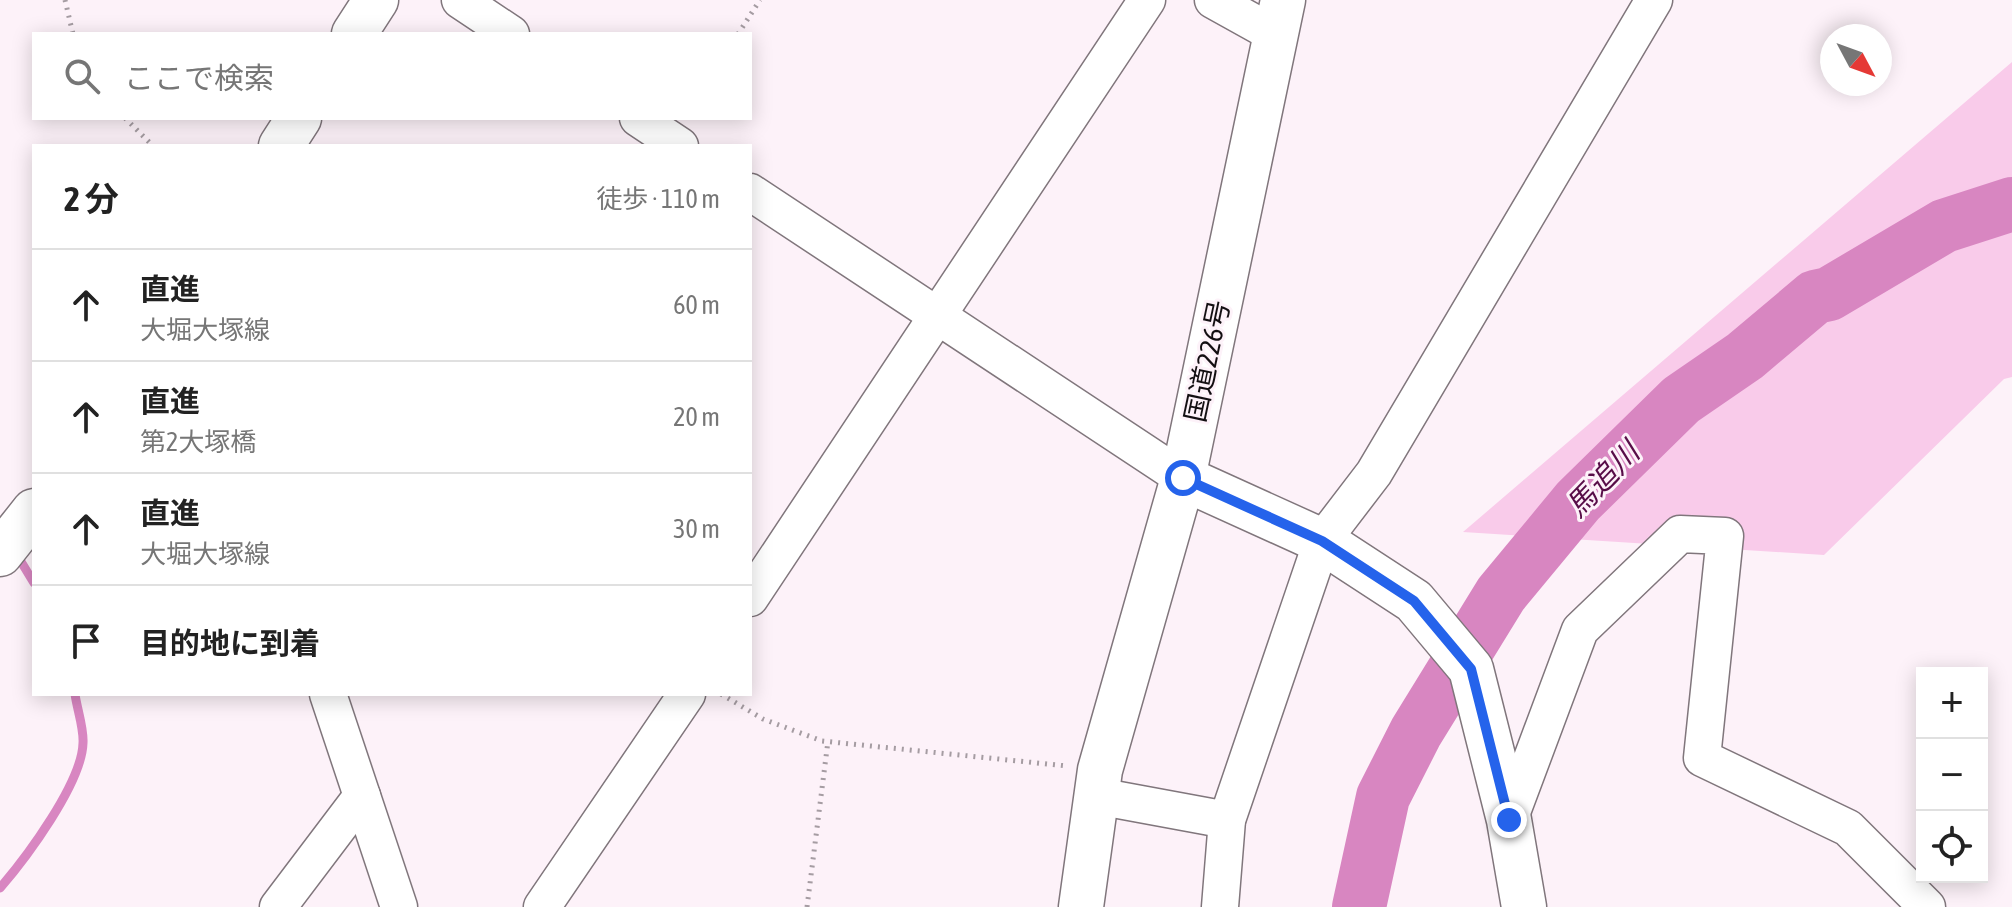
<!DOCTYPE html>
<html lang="ja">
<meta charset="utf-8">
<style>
:root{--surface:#fff;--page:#f6f6f6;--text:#222;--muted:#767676;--line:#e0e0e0}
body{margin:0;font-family:"Asap Condensed","Noto Sans JP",sans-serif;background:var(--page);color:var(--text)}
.controls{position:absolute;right:24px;bottom:24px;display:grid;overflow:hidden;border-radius:0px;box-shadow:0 4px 20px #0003}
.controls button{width:72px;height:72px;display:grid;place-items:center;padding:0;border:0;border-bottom:2px solid var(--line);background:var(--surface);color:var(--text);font:40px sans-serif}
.compass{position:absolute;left:1820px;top:24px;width:72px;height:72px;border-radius:50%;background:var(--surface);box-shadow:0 4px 20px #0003;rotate:131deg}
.stop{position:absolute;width:24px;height:24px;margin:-18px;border:6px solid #2563eb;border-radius:50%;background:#fff}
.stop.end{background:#2563eb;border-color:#fff;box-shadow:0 2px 8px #0008}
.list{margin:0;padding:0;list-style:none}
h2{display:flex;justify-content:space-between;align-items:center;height:104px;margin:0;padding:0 32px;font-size:34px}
h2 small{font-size:26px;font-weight:400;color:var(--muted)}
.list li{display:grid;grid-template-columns:52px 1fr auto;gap:24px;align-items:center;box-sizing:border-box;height:112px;padding:0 32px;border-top:2px solid var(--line)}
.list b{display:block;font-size:30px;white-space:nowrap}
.list p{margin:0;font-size:26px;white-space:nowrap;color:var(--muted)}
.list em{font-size:26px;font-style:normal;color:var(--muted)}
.icon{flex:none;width:44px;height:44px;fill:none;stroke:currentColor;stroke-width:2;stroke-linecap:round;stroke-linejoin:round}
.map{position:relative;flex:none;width:2012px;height:907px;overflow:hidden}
.search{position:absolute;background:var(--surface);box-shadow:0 4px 20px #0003;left:32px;top:32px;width:720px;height:88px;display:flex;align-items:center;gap:20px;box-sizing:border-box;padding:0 28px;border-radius:0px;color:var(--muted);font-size:30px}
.panel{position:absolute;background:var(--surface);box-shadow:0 4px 20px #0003;left:32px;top:144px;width:720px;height:552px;border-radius:0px}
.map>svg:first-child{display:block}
.green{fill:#f9cbea}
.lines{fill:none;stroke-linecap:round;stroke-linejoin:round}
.stream{stroke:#d886c1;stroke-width:9}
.river{stroke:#d886c1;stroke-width:54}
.street-casing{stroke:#80767c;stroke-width:39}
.secondary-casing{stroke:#80767c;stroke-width:47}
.highway-casing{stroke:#80767c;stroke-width:47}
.path{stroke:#a59ca2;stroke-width:5;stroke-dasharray:2 6;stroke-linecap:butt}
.street{stroke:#fff;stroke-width:36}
.secondary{stroke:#fff;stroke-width:44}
.highway{stroke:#fff;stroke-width:44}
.route{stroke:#2563eb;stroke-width:10}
.labels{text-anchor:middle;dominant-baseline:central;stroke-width:6;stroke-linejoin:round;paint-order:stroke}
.street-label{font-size:28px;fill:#130f12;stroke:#fdf2f9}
.water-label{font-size:30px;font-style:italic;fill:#580d48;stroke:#fdf2f9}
</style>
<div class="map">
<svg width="2012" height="907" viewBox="0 0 2012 907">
<rect width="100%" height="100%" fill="#fdf2f9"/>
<polygon class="green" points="2012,62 2012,377 2004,379 1824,555 1463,532"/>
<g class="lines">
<g class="stream">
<polyline points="17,555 34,583"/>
<path d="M 0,888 C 26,858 82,783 83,743 C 84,728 77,709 75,694"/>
</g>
<polyline class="river" points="1359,907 1383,797 1416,732 1501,594 1578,501 1681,400 1745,356 1815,297 1829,294 1944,226 2012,204"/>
<defs>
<g id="street">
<polyline points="460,0 511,34"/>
<polyline points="1213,0 1276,35"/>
<polyline points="638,118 680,146"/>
<polyline points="750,192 1183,478"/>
<polyline points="750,598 1147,0"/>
<polyline points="328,694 399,907"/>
<polyline points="1097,796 1227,820"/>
<polyline points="1509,820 1580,630 1680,534 1725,536 1702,758 1848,828 1927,907"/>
<polyline points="278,907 362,796"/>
<polyline points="542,907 687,694"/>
<polyline points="1220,907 1227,820 1322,541 1374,473 1654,0"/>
</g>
<g id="secondary">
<polyline points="354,34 376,0"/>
<polyline points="281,146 299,118"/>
<polyline points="1183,478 1322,541 1414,601 1471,669 1509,820 1524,907"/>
<polyline points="0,554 34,511"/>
</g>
<polyline id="highway" points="1081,907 1100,770 1183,478 1283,0"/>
</defs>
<use href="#street" class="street-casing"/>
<use href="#secondary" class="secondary-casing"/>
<use href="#highway" class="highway-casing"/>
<g class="path">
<polyline points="65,0 73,34"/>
<polyline points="738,34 760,0"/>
<polyline points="125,118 153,146"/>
<polyline points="721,694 763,719 822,741 1067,766"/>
<polyline points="807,907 828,741"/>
</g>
<use href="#street" class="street"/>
<use href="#secondary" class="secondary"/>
<use href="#highway" class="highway"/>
</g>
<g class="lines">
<polyline class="route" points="1183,478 1322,541 1414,601 1471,669 1509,820"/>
</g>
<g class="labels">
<g class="street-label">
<text transform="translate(1207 361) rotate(-78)">国道226号</text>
</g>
<g class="water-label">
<text transform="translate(1602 479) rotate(-46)">馬追川</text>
</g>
</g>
</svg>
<div class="controls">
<button>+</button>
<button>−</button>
<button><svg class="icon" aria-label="locate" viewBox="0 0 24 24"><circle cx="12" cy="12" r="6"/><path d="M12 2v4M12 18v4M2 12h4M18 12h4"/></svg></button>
</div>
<svg class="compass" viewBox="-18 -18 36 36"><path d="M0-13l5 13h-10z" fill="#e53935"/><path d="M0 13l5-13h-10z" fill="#767676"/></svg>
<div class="stop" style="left:1183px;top:478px"></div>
<div class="stop end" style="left:1509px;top:820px"></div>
<div class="search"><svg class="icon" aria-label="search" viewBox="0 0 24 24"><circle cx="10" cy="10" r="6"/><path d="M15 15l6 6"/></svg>ここで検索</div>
<section class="panel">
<h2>2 分<small>徒歩 · 110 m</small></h2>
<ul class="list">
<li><svg class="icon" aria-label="ahead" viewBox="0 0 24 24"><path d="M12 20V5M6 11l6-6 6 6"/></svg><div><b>直進</b><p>大堀大塚線</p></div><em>60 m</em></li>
<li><svg class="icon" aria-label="ahead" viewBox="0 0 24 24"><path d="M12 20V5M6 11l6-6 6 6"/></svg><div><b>直進</b><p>第2大塚橋</p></div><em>20 m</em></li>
<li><svg class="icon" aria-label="ahead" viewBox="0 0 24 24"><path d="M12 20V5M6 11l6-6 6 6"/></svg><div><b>直進</b><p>大堀大塚線</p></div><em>30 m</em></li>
<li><svg class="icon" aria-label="arrive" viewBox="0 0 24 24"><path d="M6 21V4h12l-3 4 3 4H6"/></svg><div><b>目的地に到着</b></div></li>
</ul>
</section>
</div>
